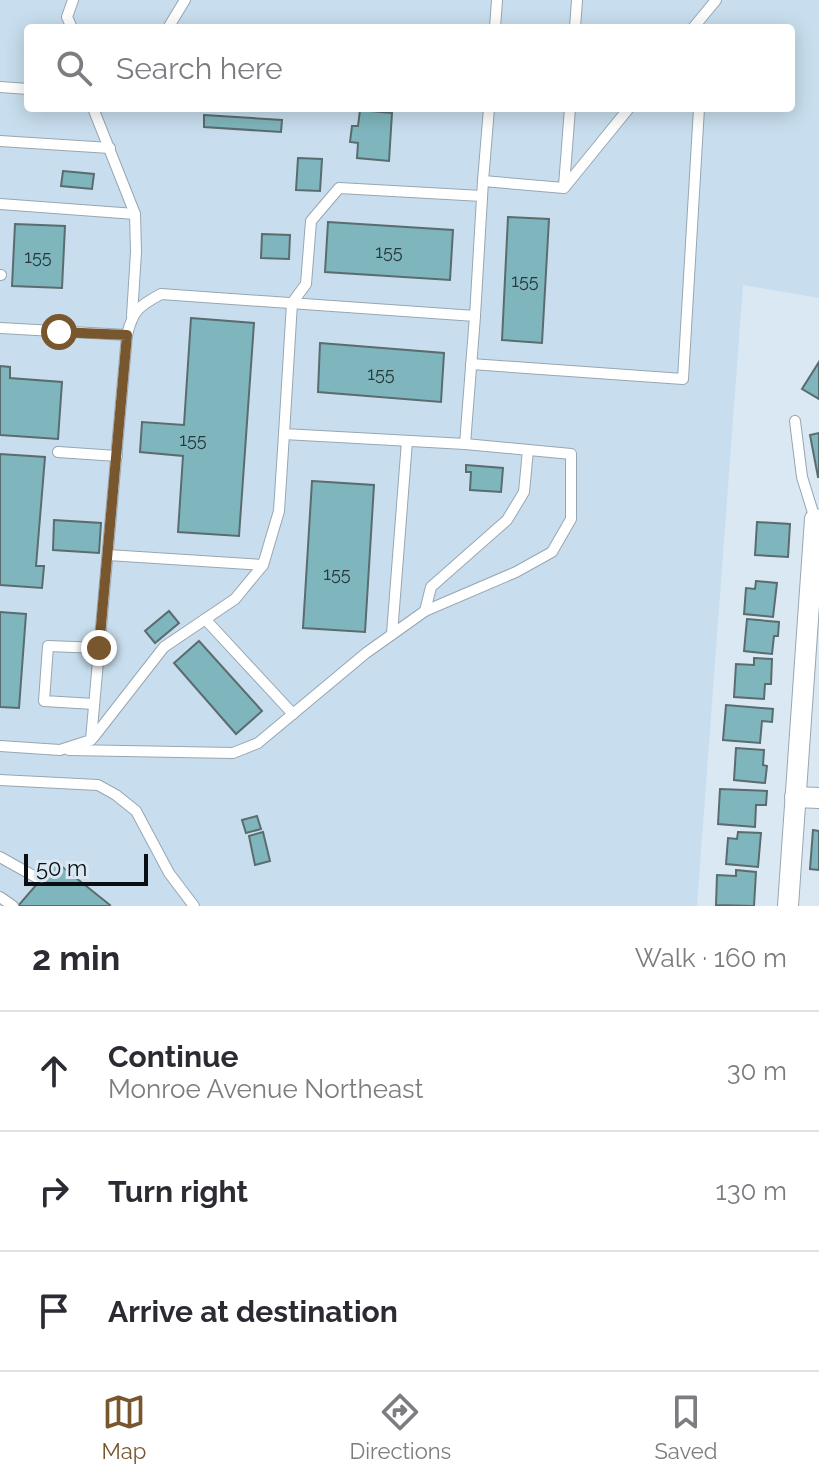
<!DOCTYPE html>
<meta charset="utf-8">
<style>
:root{--surface:#fff;--page:#f2f2f3;--text:#2b2b33;--muted:#7c7c81;--line:#e1e1e2;--accent:#78572e}
body{margin:0;font-family:Raleway,sans-serif;background:var(--page);color:var(--text)}
.scale{position:absolute;left:24px;bottom:20px;width:124px;box-sizing:border-box;padding-left:8px;border:4px solid #090e12;border-top:0;font-size:22px;line-height:28px;white-space:nowrap;color:#090e12;-webkit-text-stroke:6px #dae8f3;paint-order:stroke}
.stop{position:absolute;width:24px;height:24px;margin:-18px;border:6px solid #78572e;border-radius:50%;background:#fff}
.stop.end{background:#78572e;border-color:#fff;box-shadow:0 2px 8px #0008}
.list{margin:0;padding:0;list-style:none}
h2{display:flex;justify-content:space-between;align-items:center;height:104px;margin:0;padding:0 32px;font-size:34px}
h2 small{font-size:26px;font-weight:400;color:var(--muted)}
.list li{display:grid;grid-template-columns:52px 1fr auto;gap:24px;align-items:center;box-sizing:border-box;height:120px;padding:0 32px;border-top:2px solid var(--line)}
.list b{display:block;font-size:30px;white-space:nowrap}
.list p{margin:0;font-size:26px;white-space:nowrap;color:var(--muted)}
.list em{font-size:26px;font-style:normal;color:var(--muted)}
.icon{flex:none;width:44px;height:44px;fill:none;stroke:currentColor;stroke-width:2;stroke-linecap:round;stroke-linejoin:round}
.map{position:relative;flex:none;width:819px;height:906px;overflow:hidden}
.search{position:absolute;background:var(--surface);box-shadow:0 4px 20px #0003;left:24px;right:24px;top:24px;height:88px;display:flex;align-items:center;gap:20px;box-sizing:border-box;padding:0 28px;border-radius:8px;color:var(--muted);font-size:30px}
.sheet{height:464px;background:var(--surface)}
nav{display:flex;justify-content:space-around;align-items:center;box-sizing:border-box;height:112px;border-top:2px solid var(--line);background:var(--surface);font-size:22px;color:var(--muted)}
nav a{display:grid;justify-items:center;gap:4px}
nav .on{color:var(--accent)}
.map>svg:first-child{display:block}
.built{fill:#c8deee;fill-rule:evenodd}
.building{fill:#7fb6bd;stroke:#5b6c6f;stroke-width:2}
.lines{fill:none;stroke-linecap:round;stroke-linejoin:round}
.service-casing{stroke:#98a6b1;stroke-width:12}
.minor-casing{stroke:#98a6b1;stroke-width:22}
.service{stroke:#fff;stroke-width:10}
.minor{stroke:#fff;stroke-width:20}
.route{stroke:#78572e;stroke-width:10}
.labels{text-anchor:middle;dominant-baseline:central;stroke-width:6;stroke-linejoin:round;paint-order:stroke}
.number-label{font-size:18px;fill:#26383d}
</style>
<div class="map">
<svg width="819" height="906" viewBox="0 0 819 906">
<rect width="100%" height="100%" fill="#dae8f3"/>
<path class="built" d="M 0,0 L 819,0 L 819,298 L 743,285 L 697,906 L 0,906 ZM 28,28 L 791,28 L 791,108 L 28,108 Z"/>
<g class="building">
<polygon points="360,110 392,113 389,161 357,158 358,143 350,142 352,126 358,126"/>
<polygon points="204,115 282,120 281,132 204,127"/>
<polygon points="298,158 322,159 320,191 296,190"/>
<polygon points="63,171 94,174 92,189 61,186"/>
<polygon points="508,217 549,219 542,343 502,340"/>
<polygon points="328,222 453,230 450,280 325,272"/>
<polygon points="15,224 65,226 62,288 12,286"/>
<polygon points="262,234 290,235 289,259 261,258"/>
<polygon points="191,318 254,323 239,536 178,532 183,456 140,452 142,422 184,425"/>
<polygon points="320,343 444,353 441,402 318,392"/>
<polygon points="819,362 819,399 802,389"/>
<polygon points="0,366 10,367 10,378 62,382 58,439 0,435"/>
<polygon points="819,433 819,477 818,477 810,435"/>
<polygon points="0,454 45,457 36,566 44,566 42,588 0,585"/>
<polygon points="466,465 503,468 501,492 470,490 471,472 466,472"/>
<polygon points="312,481 374,485 365,632 303,628"/>
<polygon points="54,520 101,523 99,553 53,550"/>
<polygon points="757,522 790,524 788,557 755,555"/>
<polygon points="756,581 777,583 773,617 744,614 746,588 755,589"/>
<polygon points="169,611 179,623 155,643 145,631"/>
<polygon points="0,612 26,614 19,708 0,707"/>
<polygon points="747,619 779,622 778,636 774,636 772,654 744,651"/>
<polygon points="199,641 262,711 236,734 174,663"/>
<polygon points="754,658 772,659 771,684 765,684 764,699 734,697 736,664 754,665"/>
<polygon points="726,705 773,709 772,722 762,721 760,743 723,740"/>
<polygon points="736,748 764,750 763,765 767,766 765,783 734,780"/>
<polygon points="720,789 767,791 766,805 756,805 755,827 718,824"/>
<polygon points="257,816 261,829 246,833 242,820"/>
<polygon points="813,830 819,831 819,870 810,869"/>
<polygon points="263,832 270,861 255,865 249,836"/>
<polygon points="738,832 761,833 758,867 726,864 728,838 737,839"/>
<polygon points="56,862 110,905 109,906 18,906"/>
<polygon points="736,870 756,872 754,906 716,905 717,875 736,876"/>
</g>
<g class="lines">
<defs>
<g id="service">
<polyline points="72,28 67,17 73,0"/>
<polyline points="168,28 185,0"/>
<polyline points="495,28 497,0"/>
<polyline points="575,28 577,0"/>
<polyline points="693,28 716,0"/>
<polyline points="0,87 28,89"/>
<polyline points="93,108 135,214 136,252 132,316"/>
<polyline points="0,141 110,148"/>
<polyline points="483,181 489,108"/>
<polyline points="564,186 570,108"/>
<polyline points="0,204 135,214"/>
<polyline points="0,275 1,275"/>
<polyline points="0,328 127,335"/>
<polyline points="471,364 683,379 699,108"/>
<polyline points="795,421 802,477 815,519"/>
<polyline points="465,444 284,434 292,303 306,284 311,221 339,188 482,196"/>
<polyline points="58,452 117,456"/>
<polyline points="108,555 263,565 279,511 284,434"/>
<polyline points="425,611 431,587 507,520 524,492 528,450"/>
<polyline points="205,619 293,714"/>
<polyline points="392,634 407,441"/>
<polyline points="94,704 44,701 48,646 99,648"/>
<polyline points="93,738 164,647 235,599 263,565"/>
<path d="M 0,746 L 60,750 L 91,740 L 127,335 C 133,310 139,306 161,294 L 475,316 L 483,181 L 564,188 L 629,108"/>
<polyline points="69,750 233,753 258,743 366,653 425,611 516,572 552,552 571,519 571,454 465,444 475,316"/>
<polyline points="0,780 98,785 116,795 136,811 169,873 194,906"/>
<polyline points="0,857 41,880"/>
<polyline points="0,897 13,906"/>
</g>
<g id="minor">
<polyline points="795,797 819,798"/>
<polyline points="788,906 815,519"/>
</g>
</defs>
<use href="#service" class="service-casing"/>
<use href="#minor" class="minor-casing"/>
<use href="#service" class="service"/>
<use href="#minor" class="minor"/>
</g>
<g class="lines">
<polyline class="route" points="59,332 127,335 99,648"/>
</g>
<g class="labels">
<g class="number-label">
<text x="389" y="251">155</text>
<text x="38" y="256">155</text>
<text x="525" y="280">155</text>
<text x="381" y="373">155</text>
<text x="193" y="439">155</text>
<text x="337" y="573">155</text>
</g>
</g>
</svg>
<div class="scale">50 m</div>
<div class="stop" style="left:59px;top:332px"></div>
<div class="stop end" style="left:99px;top:648px"></div>
<div class="search"><svg class="icon" aria-label="search" viewBox="0 0 24 24"><circle cx="10" cy="10" r="6"/><path d="M15 15l6 6"/></svg>Search here</div>
</div>
<section class="sheet">
<h2>2 min<small>Walk · 160 m</small></h2>
<ul class="list">
<li><svg class="icon" aria-label="ahead" viewBox="0 0 24 24"><path d="M12 20V5M6 11l6-6 6 6"/></svg><div><b>Continue</b><p>Monroe Avenue Northeast</p></div><em>30 m</em></li>
<li><svg class="icon" aria-label="right" viewBox="0 0 24 24"><path d="M7 20v-9h11M14 6l5 5-5 5"/></svg><div><b>Turn right</b></div><em>130 m</em></li>
<li><svg class="icon" aria-label="arrive" viewBox="0 0 24 24"><path d="M6 21V4h12l-3 4 3 4H6"/></svg><div><b>Arrive at destination</b></div></li>
</ul>
</section>
<nav>
<a class="on"><svg class="icon" aria-label="map" viewBox="0 0 24 24"><path d="M3 6l6-2 6 2 6-2v14l-6 2-6-2-6 2zM9 4v14M15 6v14"/></svg>Map</a>
<a><svg class="icon" aria-label="directions" viewBox="0 0 24 24"><path d="M12 3l9 9-9 9-9-9zM9 14v-3h6M13 9l2 2-2 2"/></svg>Directions</a>
<a><svg class="icon" aria-label="saved" viewBox="0 0 24 24"><path d="M7 4h10v16l-5-4-5 4z"/></svg>Saved</a>
</nav>
